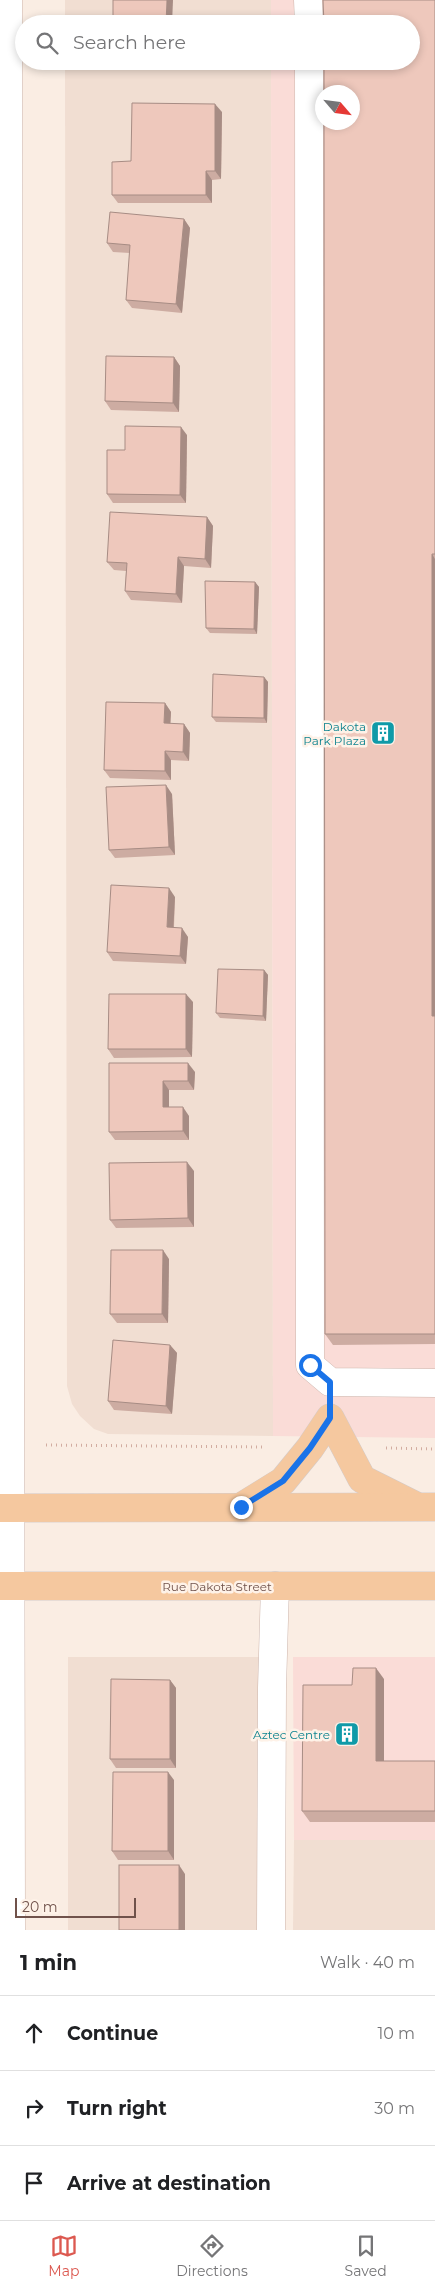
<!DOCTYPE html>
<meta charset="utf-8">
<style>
:root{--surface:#fff;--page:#f6f6f6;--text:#202124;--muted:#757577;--line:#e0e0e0;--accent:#dc5950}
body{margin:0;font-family:Montserrat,sans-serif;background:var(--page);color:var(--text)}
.compass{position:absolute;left:315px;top:85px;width:45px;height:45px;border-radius:50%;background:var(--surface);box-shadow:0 2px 8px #0003;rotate:118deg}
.scale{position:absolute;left:15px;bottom:12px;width:121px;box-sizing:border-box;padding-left:5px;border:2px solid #70524b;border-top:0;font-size:14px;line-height:18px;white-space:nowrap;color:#70524b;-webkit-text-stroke:4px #fef2e8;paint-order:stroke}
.stop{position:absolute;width:15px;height:15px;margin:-11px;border:4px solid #1a73e8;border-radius:50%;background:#fff}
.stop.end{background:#1a73e8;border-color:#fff;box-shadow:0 1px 5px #0008}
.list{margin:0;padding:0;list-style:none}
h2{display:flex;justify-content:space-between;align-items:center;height:65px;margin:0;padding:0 20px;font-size:21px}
h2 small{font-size:16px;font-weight:400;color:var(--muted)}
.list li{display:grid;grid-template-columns:32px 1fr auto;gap:15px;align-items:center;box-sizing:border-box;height:75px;padding:0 20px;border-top:1px solid var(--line)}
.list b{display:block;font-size:19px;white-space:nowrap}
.list em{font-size:16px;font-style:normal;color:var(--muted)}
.icon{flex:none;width:28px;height:28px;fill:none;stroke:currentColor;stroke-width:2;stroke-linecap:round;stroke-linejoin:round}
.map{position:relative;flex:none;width:435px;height:1930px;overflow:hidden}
.search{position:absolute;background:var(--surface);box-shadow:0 2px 8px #0003;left:15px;right:15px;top:15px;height:55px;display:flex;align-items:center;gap:12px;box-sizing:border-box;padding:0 18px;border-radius:28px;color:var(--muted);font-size:19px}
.sheet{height:290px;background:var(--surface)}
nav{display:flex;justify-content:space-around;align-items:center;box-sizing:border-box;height:70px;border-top:1px solid var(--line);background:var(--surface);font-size:14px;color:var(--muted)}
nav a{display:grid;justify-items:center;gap:2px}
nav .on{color:var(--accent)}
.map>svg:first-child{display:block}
.residential{fill:#f1ded2}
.commercial{fill:#fadcd7;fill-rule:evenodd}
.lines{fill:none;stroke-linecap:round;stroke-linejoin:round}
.minor-casing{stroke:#cdb6ad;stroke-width:29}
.major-casing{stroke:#d4cbc9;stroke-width:29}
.path{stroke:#d2aca0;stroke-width:3;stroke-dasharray:1 4;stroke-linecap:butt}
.minor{stroke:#fff;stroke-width:28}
.major{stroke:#f5c89f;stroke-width:28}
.wall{fill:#cdaca2}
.shaded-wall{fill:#a78c84}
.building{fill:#eec8bc;stroke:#a78c84}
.route{stroke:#1a73e8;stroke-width:6}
.labels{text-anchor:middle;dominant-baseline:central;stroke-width:5;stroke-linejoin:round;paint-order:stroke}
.culture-label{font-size:12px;fill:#0d838f;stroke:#fef2e8;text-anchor:end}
.street-label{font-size:12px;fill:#70524b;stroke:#fef2e8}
</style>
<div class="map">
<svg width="435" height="1930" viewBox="0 0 435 1930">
<rect width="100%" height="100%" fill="#faede3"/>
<g class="residential">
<rect x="65" y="0" width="206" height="24"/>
<polygon points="65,61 271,61 273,1436 108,1434 94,1429 80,1416 72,1404 67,1386"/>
<rect x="68" y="1657" width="191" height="273"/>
<polygon points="294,1840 435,1840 435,1930 293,1930"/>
</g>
<g class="commercial">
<path d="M 271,0 L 435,0 L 435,1438 L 273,1436 L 271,61 L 411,61 L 411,24 L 271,24 ZM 322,92 L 352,92 L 352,122 L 322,122 Z"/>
<polygon points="293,1657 435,1657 435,1840 294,1840"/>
</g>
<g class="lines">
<defs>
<g id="minor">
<polyline points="8,0 11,1930"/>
<polyline points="308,0 309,24"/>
<polyline points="309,61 310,1365 330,1382 435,1383"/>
<polyline points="271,1930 272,1688 275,1586"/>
</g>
<g id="major">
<polyline points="241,1507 283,1481 310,1448 330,1418 362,1479 414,1505"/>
<polyline points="0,1508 435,1507"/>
<polyline points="0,1586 435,1586"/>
</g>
</defs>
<use href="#minor" class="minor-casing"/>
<use href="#major" class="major-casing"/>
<g class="path">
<polyline points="46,1445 264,1447"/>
<polyline points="386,1448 435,1449"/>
</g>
<use href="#minor" class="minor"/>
<use href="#major" class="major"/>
</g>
<g class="wall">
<polygon points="435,0 435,1344 333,1345 325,1334"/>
<polygon points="222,112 221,179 212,180 212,203 118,203 112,195 131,161"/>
<polygon points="184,219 190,228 182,313 132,308 126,300 130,253 113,252 107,243"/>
<polygon points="174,357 180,366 179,412 111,410 105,401"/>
<polygon points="187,435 186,503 113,503 107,494 125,450"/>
<polygon points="207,517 213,526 211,568 184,566 182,603 131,600 125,591 126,571 114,570 107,562"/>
<polygon points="255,582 259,587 257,634 210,633 206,628"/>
<polygon points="264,677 268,682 267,723 216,722 212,717"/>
<polygon points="165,703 171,712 170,724 184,724 190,733 189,761 171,760 171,780 110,778 104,770"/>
<polygon points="172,794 175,855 115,858 109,850"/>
<polygon points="175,897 174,927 188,937 186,964 113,961 107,952"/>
<polygon points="264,970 268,975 266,1021 220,1018 216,1013"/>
<polygon points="193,1002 192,1057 114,1058 108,1049"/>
<polygon points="109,1063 195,1072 194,1090 169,1090 169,1107 189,1116 189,1140 115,1140 109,1132"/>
<polygon points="194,1171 194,1227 116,1228 110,1220"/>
<polygon points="169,1259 168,1323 117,1323 110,1314"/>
<polygon points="170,1345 177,1353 172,1414 114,1410 108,1401"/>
<polygon points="384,1679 384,1761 435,1761 435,1822 310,1822 302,1811 352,1685"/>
<polygon points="170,1680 176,1688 176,1768 116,1768 110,1759"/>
<polygon points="174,1780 174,1860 118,1860 112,1851"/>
</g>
<g class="shaded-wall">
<polygon points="167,0 173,0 172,24 166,24"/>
<polygon points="215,104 222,112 221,179 215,171"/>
<polygon points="206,171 212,180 212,203 206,195"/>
<polygon points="184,219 190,228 182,313 176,304"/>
<polygon points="174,357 180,366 179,412 173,403"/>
<polygon points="181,427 187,435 186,503 180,495"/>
<polygon points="207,517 213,526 211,568 205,559"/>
<polygon points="432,554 435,559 435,1020 432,1016"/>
<polygon points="178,557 184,566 182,603 176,594"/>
<polygon points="255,582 259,587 257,634 254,629"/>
<polygon points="264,677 268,682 267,723 264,718"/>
<polygon points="165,703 171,712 170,732 164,723"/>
<polygon points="184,724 190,733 189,761 183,752"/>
<polygon points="165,751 171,760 171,780 165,771"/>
<polygon points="166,785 172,794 175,855 169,847"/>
<polygon points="169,888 175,897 173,935 167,927"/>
<polygon points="182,928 188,937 186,964 180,956"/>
<polygon points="264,970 268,975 266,1021 263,1016"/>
<polygon points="186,994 193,1002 192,1057 186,1049"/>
<polygon points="188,1063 195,1072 194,1090 188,1081"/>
<polygon points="163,1081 169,1090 169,1116 163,1107"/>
<polygon points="183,1107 189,1116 189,1140 183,1131"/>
<polygon points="187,1162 194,1171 194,1227 188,1218"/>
<polygon points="163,1250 169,1259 168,1323 162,1314"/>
<polygon points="170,1345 177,1353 172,1414 166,1406"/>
<polygon points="376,1668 384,1679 384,1772 376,1761"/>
<polygon points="170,1680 176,1688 176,1768 170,1759"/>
<polygon points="168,1772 174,1780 174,1860 168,1851"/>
<polygon points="179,1865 185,1874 185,1930 179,1930"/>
</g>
<g class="building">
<polygon points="113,0 167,0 166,24 113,24"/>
<polygon points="323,0 435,0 435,554 432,554 432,1016 435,1016 435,1334 325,1334 324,122 352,122 352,92 324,92 324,61 411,61 411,24 324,24"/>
<polygon points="132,103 215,104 215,171 206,171 206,195 112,195 112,162 131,161"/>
<polygon points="110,212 184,219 176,304 126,300 130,245 107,243"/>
<polygon points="106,356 174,357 173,403 105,401"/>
<polygon points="125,426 181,427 180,495 107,494 107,450 125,450"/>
<polygon points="110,512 207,517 205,559 178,557 176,594 125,591 127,563 107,562"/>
<polygon points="205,581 255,582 254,629 206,628"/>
<polygon points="213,674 264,677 264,718 212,717"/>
<polygon points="106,702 165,703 164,723 184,724 183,752 165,751 165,771 104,770"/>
<polygon points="166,785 169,847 109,850 106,787"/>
<polygon points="111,885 169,888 167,927 182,928 180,956 107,952"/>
<polygon points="218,969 264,970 263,1016 216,1013"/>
<polygon points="109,994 186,994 186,1049 108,1049"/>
<polygon points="109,1063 188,1063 188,1081 163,1081 163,1107 183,1107 183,1131 109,1132"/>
<polygon points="187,1162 188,1218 110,1220 109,1163"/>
<polygon points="111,1250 163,1250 162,1314 110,1314"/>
<polygon points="113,1340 170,1345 166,1406 108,1401"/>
<polygon points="353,1668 376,1668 376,1761 435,1761 435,1811 302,1811 303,1685 352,1685"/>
<polygon points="111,1679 170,1680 170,1759 110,1759"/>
<polygon points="113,1772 168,1772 168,1851 112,1851"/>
<rect x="119" y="1865" width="60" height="65"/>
</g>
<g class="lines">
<polyline class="route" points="241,1507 283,1481 310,1448 330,1418 330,1382 310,1365"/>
</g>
<defs>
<symbol id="building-square" viewBox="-11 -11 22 22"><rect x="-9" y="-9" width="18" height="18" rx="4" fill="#0f9aa8" stroke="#fef2e8"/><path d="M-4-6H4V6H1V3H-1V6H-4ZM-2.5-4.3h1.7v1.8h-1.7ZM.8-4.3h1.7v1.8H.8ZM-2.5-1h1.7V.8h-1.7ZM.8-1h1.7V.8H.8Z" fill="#fff"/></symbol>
</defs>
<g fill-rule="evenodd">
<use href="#building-square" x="369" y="719" width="28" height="28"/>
<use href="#building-square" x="333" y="1720" width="28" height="28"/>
</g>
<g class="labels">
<g class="culture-label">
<text x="366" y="726">Dakota<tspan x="366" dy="14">Park Plaza</tspan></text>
<text x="330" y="1734">Aztec Centre</text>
</g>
<g class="street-label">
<text x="217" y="1586">Rue Dakota Street</text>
</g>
</g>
</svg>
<svg class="compass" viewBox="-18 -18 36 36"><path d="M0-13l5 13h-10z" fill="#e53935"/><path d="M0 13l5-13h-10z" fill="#757577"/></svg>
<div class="scale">20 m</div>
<div class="stop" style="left:310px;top:1365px"></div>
<div class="stop end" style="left:241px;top:1507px"></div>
<div class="search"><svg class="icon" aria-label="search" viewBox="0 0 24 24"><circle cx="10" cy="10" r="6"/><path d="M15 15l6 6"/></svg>Search here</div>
</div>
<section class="sheet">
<h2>1 min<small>Walk · 40 m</small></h2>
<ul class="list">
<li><svg class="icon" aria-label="ahead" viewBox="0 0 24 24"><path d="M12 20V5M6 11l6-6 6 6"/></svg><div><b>Continue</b></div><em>10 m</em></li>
<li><svg class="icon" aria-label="right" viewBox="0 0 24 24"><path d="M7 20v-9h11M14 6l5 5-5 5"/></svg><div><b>Turn right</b></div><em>30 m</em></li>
<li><svg class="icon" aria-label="arrive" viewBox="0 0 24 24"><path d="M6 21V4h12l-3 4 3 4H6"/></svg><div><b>Arrive at destination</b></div></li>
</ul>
</section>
<nav>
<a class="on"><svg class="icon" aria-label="map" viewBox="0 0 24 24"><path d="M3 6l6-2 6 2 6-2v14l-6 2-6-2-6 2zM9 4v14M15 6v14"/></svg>Map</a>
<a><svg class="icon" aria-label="directions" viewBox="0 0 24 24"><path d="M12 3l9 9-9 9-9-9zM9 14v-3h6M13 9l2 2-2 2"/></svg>Directions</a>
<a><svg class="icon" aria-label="saved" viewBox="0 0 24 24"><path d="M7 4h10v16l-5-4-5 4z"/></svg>Saved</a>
</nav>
